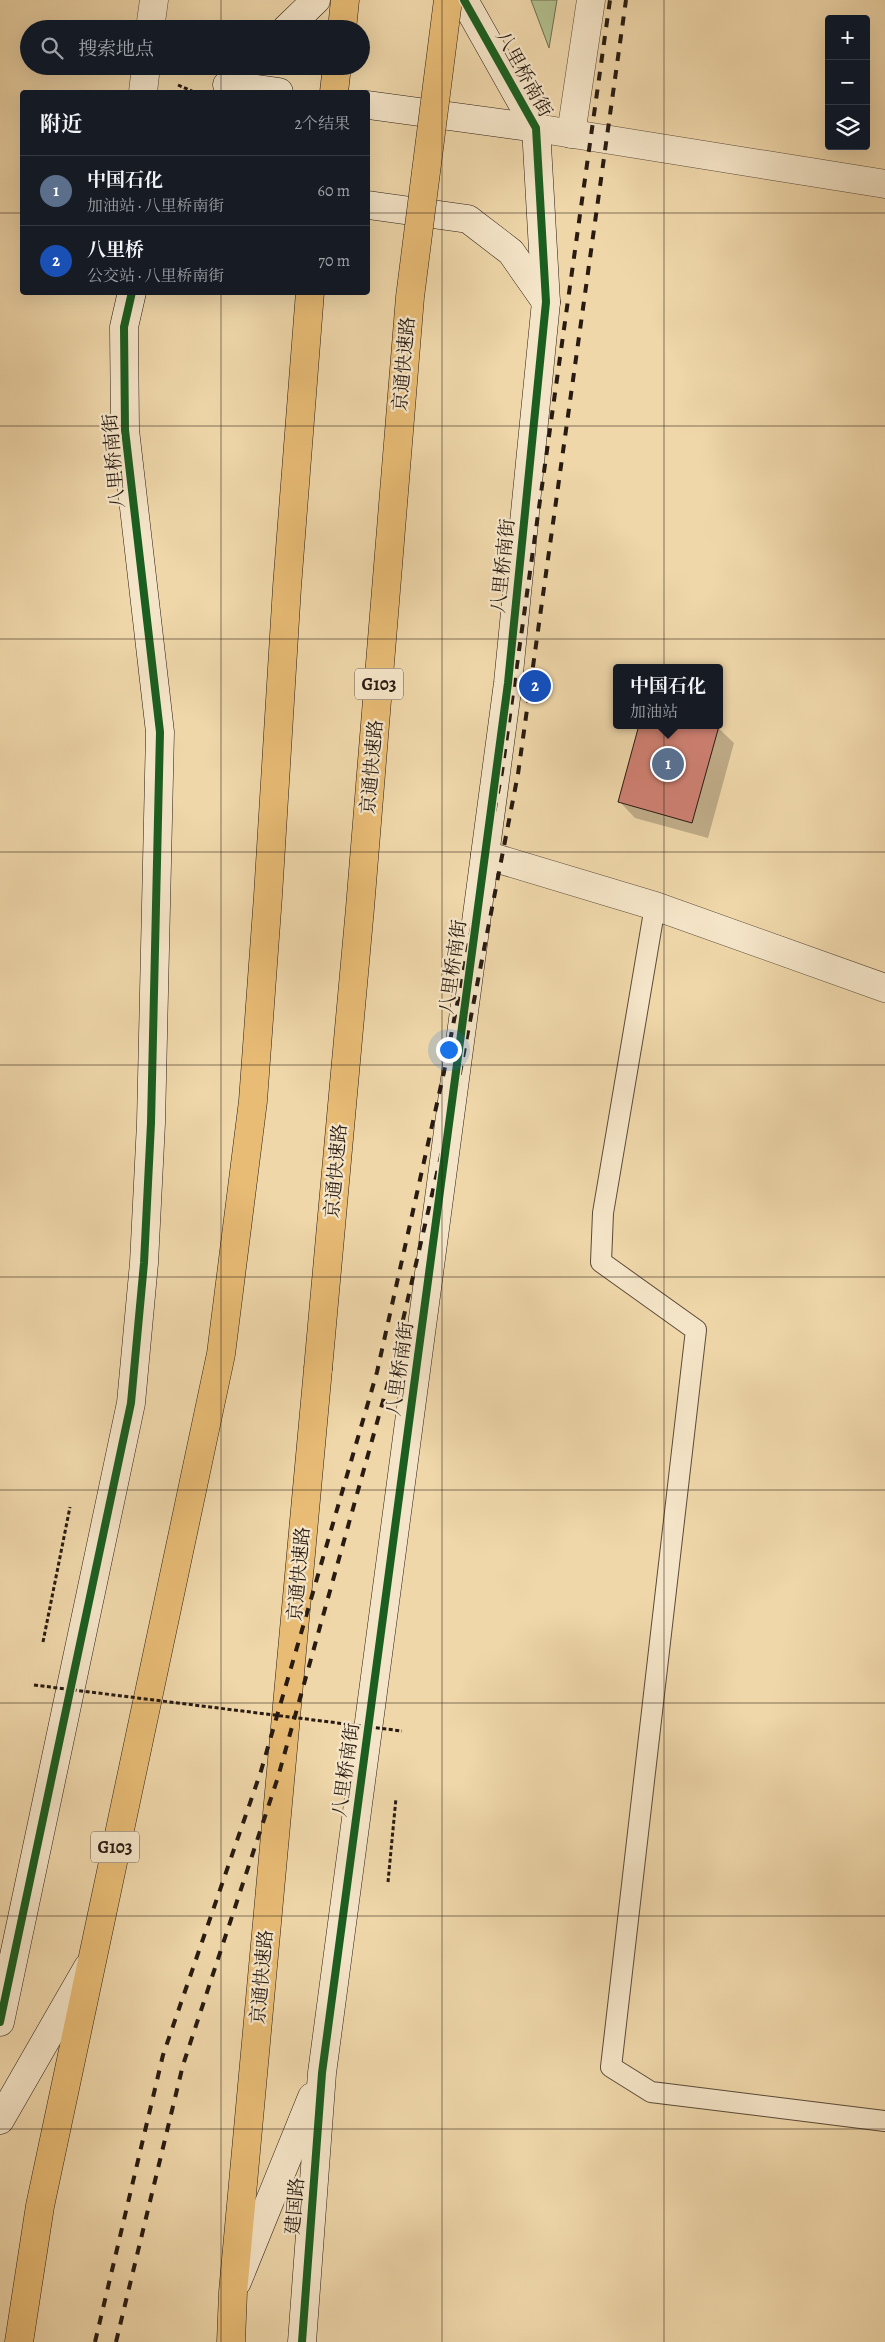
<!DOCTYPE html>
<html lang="zh">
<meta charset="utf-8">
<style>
:root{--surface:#171b24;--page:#242831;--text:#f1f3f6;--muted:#9ea1a6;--line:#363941;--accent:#ea580c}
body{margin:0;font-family:Alegreya,"Noto Serif SC",serif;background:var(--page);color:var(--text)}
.controls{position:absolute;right:15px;top:15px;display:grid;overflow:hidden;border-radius:5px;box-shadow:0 5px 20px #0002}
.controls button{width:45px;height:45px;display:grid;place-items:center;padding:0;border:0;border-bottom:1px solid var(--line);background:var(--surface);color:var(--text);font:25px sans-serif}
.you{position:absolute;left:448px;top:1049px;width:18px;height:18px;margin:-12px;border:4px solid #fff;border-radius:50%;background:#1a73e8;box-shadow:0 0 0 8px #1a73e833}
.badge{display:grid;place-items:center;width:32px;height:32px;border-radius:50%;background:var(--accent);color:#fff;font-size:16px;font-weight:700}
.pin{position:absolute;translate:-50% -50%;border:2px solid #fff;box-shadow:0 1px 5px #0006}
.popup{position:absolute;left:613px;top:664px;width:110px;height:65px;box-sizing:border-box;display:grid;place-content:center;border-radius:5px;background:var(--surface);filter:drop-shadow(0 1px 4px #0005);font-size:16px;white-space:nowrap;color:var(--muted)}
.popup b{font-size:19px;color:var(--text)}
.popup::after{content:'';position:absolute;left:50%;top:100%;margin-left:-10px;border:10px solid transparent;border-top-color:var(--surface)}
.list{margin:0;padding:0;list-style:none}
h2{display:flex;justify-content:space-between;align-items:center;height:65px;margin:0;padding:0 20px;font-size:21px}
h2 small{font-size:16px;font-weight:400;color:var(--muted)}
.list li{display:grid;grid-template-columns:32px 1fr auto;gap:15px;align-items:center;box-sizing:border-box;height:70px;padding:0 20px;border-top:1px solid var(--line)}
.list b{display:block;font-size:19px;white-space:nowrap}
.list p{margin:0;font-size:16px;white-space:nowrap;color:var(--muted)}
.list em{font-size:16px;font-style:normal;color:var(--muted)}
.icon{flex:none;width:28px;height:28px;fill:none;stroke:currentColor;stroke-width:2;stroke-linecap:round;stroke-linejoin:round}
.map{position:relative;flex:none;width:885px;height:2342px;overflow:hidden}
.search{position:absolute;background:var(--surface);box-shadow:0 5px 20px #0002;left:20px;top:20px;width:350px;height:55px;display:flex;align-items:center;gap:12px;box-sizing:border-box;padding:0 18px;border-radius:28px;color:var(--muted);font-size:19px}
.panel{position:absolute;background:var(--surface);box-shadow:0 5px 20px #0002;left:20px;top:90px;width:350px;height:205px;border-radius:5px}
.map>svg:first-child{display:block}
.green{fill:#b2bf8e;stroke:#6e6d50}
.shadow{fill:#0003}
.building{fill:#ce8072;stroke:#291b12}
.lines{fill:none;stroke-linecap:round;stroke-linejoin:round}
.lane-casing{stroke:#5a4a38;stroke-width:22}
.street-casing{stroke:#5a4a38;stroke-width:29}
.secondary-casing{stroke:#291b12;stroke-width:29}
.highway-casing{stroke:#291b12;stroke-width:29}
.path{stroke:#291b12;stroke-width:3;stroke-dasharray:4 2.5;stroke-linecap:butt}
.lane{stroke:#f5e5c8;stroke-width:20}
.street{stroke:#f5e5c8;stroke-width:28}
.secondary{stroke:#f5e5c8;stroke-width:28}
.highway{stroke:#e8bc75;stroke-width:28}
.rail{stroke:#291b12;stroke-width:4;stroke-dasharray:9 9;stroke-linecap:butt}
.highway-bridge-casing{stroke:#291b12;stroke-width:29;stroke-linecap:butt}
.path-bridge{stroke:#291b12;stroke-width:3;stroke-dasharray:4 2.5;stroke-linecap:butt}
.highway-bridge{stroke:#e8bc75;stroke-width:28}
.cycleway-casing{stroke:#f5e5c8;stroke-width:11}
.cycleway{stroke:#1b5e20;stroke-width:8}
.grid{fill:none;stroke:#291b12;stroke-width:1;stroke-opacity:0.55}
.labels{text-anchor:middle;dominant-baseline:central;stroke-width:4.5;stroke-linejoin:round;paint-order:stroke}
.shield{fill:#f5e5c8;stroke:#665849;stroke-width:1}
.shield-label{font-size:18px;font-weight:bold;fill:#291b12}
.street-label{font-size:19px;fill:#291b12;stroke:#f5e5c8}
</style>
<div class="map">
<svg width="885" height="2342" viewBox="0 0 885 2342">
<rect width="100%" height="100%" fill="#efd7aa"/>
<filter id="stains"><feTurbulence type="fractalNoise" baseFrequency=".004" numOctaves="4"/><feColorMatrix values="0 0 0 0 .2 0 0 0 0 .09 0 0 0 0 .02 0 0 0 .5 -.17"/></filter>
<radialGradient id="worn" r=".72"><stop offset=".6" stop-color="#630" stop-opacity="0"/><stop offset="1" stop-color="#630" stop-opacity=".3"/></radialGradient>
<polygon class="green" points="531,0 557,0 549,48"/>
<polygon class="shadow" points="640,725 715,725 734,743 708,838 635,818 619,801"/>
<polygon class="building" points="639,725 719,726 692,823 618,802"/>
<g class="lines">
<defs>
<polyline id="lane" points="655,906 603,1213 601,1262 696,1330 611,2067 651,2092 885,2121"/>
<g id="street">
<polyline points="150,29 154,0"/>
<polyline points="143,92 146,66"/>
<polyline points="536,128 885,184"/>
<polyline points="571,134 591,0"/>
<polyline points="485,855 655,906 885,988"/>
</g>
<g id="secondary">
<polyline points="286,29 316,0"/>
<polyline points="227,85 279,92"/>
<polyline points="368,105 536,128"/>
<polyline points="368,205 468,219 511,252 546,302"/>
<polyline points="0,2022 131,1403 144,1263 151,1123 160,732 125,430 124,327 132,292"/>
<polyline points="0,2120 88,1967"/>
<polyline points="237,2282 312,2097"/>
<polyline points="302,2342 322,2073 508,683 546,302 536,128 464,0"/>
</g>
<g id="highway">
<polyline points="342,29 345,0"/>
<polyline points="334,92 337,66"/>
<polyline points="19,2342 40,2206 221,1354 253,1101 268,896 287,587 310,292"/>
<polyline points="231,2342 233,2292 318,1369"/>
</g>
</defs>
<use href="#lane" class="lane-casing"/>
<use href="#street" class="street-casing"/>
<use href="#secondary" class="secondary-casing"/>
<use href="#highway" class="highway-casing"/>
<g class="path">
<polyline points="178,85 194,92"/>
<polyline points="43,1642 70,1507"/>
<polyline points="388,1882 396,1798"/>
</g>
<use href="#lane" class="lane"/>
<use href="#street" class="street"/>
<use href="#secondary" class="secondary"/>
<use href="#highway" class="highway"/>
<g class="rail">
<polyline points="95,2342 163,2055 261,1771 377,1372 444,1072 502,772 610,0"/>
<polyline points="116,2342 183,2065 278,1777 390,1376 459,1078 518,774 626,0"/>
</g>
<defs>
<polyline id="highway-bridge" points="318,1369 360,908 410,297 448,0"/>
</defs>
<use href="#highway-bridge" class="highway-bridge-casing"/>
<polyline class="path-bridge" points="34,1685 402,1731"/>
<use href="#highway-bridge" class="highway-bridge"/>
<defs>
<g id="cycleway">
<polyline points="0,2022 131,1403 144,1263 151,1123 160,732 125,430 124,327 132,292"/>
<polyline points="302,2342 322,2073 508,683 546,302 536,128 464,0"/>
</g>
</defs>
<use href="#cycleway" class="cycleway-casing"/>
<use href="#cycleway" class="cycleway"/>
</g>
<path class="grid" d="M 221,0 L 221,29M 442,0 L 442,2342M 664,0 L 664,2342M 221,66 L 221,92M 0,213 L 22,213M 368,213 L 885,213M 221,292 L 221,2342M 0,426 L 885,426M 0,639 L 885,639M 0,852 L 885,852M 0,1065 L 885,1065M 0,1277 L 885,1277M 0,1490 L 885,1490M 0,1703 L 885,1703M 0,1916 L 885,1916M 0,2129 L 885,2129"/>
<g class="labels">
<g class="shield">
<rect x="355" y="668.5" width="48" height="31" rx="4"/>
<rect x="91" y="1831.5" width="48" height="31" rx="4"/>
</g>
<g class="shield-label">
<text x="379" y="684">G103</text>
<text x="115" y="1847">G103</text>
</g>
<g class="street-label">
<text transform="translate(524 74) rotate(61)">八里桥南街</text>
<text transform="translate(404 364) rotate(-85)">京通快速路</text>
<text transform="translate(114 461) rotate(-95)">八里桥南街</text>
<text transform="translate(503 566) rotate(-84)">八里桥南街</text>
<text transform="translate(372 767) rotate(-85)">京通快速路</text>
<text transform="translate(453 967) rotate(-82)">八里桥南街</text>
<text transform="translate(336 1171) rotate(-85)">京通快速路</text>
<text transform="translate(400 1369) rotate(-82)">八里桥南街</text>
<text transform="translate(299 1574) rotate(-85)">京通快速路</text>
<text transform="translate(346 1770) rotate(-82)">八里桥南街</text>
<text transform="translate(262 1977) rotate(-85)">京通快速路</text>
<text transform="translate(295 2206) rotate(-85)">建国路</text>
</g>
</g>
<rect width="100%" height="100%" filter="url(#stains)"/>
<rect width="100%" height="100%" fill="url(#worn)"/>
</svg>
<div class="controls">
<button>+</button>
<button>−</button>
<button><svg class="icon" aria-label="layers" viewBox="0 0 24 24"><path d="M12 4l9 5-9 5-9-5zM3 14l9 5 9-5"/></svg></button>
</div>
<div class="you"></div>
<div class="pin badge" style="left:668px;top:764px;background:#5c6f8a">1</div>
<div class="popup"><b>中国石化</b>加油站</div>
<div class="pin badge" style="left:535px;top:686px;background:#1a4fb4">2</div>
<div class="search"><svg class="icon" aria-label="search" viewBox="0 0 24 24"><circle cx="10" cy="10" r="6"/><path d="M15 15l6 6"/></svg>搜索地点</div>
<section class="panel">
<h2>附近<small>2个结果</small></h2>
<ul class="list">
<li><span class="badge" style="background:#5c6f8a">1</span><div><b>中国石化</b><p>加油站 · 八里桥南街</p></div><em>60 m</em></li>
<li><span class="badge" style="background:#1a4fb4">2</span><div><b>八里桥</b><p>公交站 · 八里桥南街</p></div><em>70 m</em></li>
</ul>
</section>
</div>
